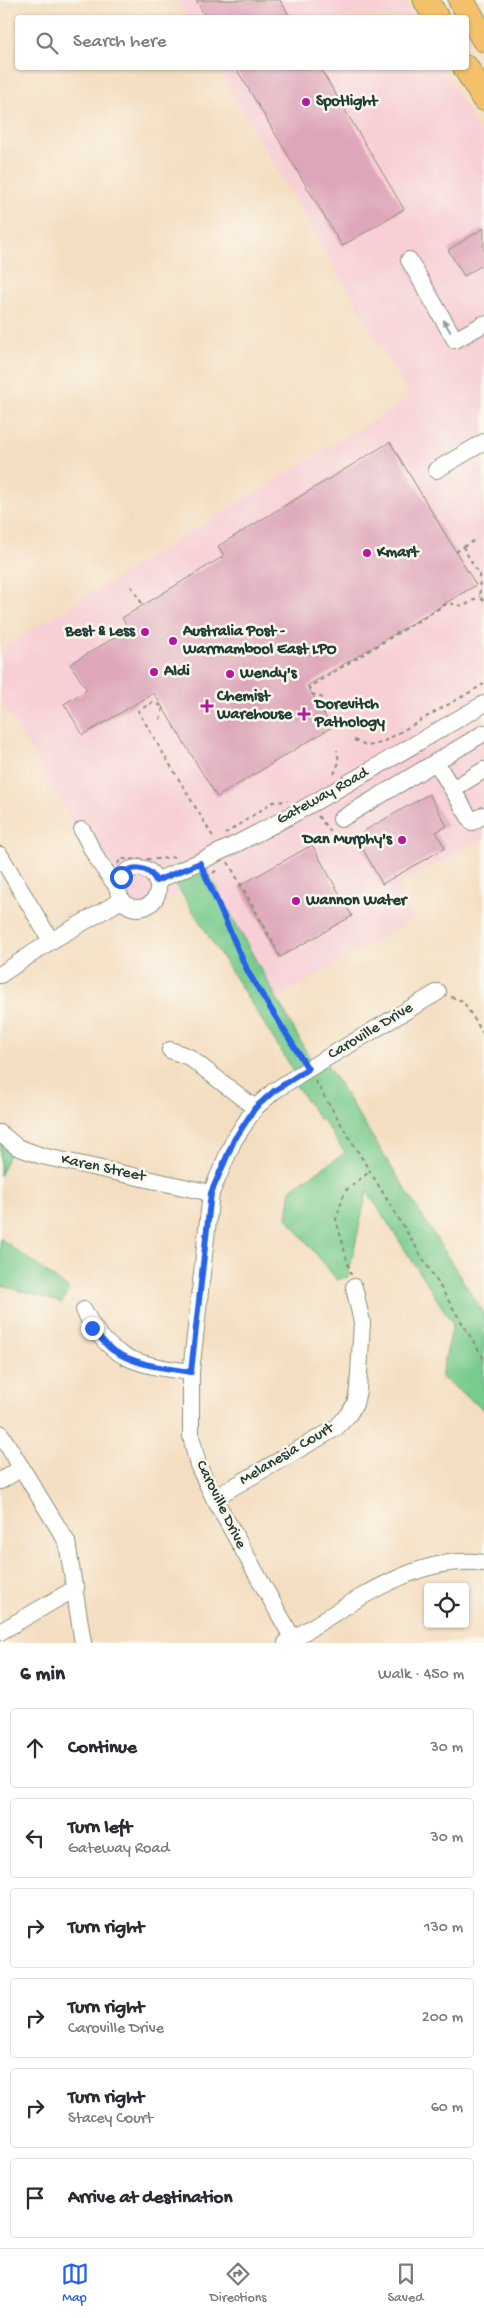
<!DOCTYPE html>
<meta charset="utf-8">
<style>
:root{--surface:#fff;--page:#f7f7f7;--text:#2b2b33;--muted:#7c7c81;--line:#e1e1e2;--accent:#2563eb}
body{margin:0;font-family:"Gochi Hand",sans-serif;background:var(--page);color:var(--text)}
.controls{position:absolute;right:15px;bottom:15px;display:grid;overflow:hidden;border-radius:5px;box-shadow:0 1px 4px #0004}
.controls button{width:45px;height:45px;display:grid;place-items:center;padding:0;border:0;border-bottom:1px solid var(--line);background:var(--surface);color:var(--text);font:25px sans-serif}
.stop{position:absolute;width:15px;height:15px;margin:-11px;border:4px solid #2563eb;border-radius:50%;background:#fff}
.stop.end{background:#2563eb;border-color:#fff;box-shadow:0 1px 5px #0008}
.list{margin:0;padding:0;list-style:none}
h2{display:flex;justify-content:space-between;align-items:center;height:65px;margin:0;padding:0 20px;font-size:21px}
h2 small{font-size:16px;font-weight:400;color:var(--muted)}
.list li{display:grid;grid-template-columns:32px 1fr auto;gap:15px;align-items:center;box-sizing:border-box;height:80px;margin:0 10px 10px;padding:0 10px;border:1px solid var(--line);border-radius:5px}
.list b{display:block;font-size:19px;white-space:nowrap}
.list p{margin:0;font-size:16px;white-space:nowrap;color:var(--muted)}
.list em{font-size:16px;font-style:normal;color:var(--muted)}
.icon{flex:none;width:28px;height:28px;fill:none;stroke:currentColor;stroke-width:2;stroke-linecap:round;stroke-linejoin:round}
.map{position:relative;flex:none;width:484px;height:1643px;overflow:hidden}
.search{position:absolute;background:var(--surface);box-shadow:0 1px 4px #0004;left:15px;right:15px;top:15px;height:55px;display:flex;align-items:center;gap:12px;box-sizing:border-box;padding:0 18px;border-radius:5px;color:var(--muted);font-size:19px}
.sheet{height:605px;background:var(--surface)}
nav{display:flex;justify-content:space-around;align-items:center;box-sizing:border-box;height:70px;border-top:1px solid var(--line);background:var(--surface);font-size:14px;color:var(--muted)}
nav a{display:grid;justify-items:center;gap:2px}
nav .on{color:var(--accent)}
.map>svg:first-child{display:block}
.built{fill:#f7cfd5}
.green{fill:#78cb8e;stroke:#4c8461}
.building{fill:#dea6ba}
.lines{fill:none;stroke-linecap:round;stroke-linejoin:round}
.minor-casing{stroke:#8a8e7a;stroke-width:18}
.highway-casing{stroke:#8a8e7a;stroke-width:27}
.path{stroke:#8a8e7a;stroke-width:2;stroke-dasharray:4 4;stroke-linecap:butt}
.minor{stroke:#fff;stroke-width:16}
.highway{stroke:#f4c16b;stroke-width:25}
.oneway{fill:#8f9e9a}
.route{stroke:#2563eb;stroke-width:6}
.poi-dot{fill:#b5179e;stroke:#fbf7ec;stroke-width:2}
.labels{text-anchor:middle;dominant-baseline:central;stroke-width:5;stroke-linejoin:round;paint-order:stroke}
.poi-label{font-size:16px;font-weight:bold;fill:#1f3d34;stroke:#fbf7ec;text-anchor:start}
.street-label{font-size:16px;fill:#1f3d34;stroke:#fbf7ec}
</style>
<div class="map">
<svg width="484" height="1643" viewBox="0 0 484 1643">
<rect width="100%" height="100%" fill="#fbf7ec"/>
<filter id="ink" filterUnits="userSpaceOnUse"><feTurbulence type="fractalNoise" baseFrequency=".02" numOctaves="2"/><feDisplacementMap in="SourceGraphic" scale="10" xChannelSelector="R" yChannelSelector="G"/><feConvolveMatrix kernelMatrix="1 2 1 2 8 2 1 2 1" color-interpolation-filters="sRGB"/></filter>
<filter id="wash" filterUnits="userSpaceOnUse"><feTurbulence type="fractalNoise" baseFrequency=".0096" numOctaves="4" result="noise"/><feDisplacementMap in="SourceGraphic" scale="20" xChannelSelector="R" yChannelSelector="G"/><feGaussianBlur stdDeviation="1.12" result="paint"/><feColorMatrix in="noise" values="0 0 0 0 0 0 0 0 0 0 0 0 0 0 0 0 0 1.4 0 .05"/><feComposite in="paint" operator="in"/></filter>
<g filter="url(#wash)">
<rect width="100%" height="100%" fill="#f4dec1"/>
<g class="built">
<polygon points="177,0 403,0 413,17 187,17"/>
<polygon points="217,68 442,68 484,139 484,839 398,884 415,918 275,999 202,880 130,925 0,698 0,649 411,397"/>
</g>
<g class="green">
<polygon points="202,862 314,1066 324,1060 484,1314 484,1410 441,1377 453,1324 367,1191 348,1277 337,1280 287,1218 291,1189 345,1153 322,1119 320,1120 292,1080 297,1076 170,875"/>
<polygon points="0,1133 13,1144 0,1176"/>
<polygon points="0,1238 69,1289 62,1303 0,1285"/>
</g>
<g id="blocks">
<g class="building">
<polygon points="196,0 280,0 291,18 206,18"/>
<polygon points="236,68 320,68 404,209 342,246"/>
<polygon points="484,228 484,264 464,276 448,250"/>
<polygon points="390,442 476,585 307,686 332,727 217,797 154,693 83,735 64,704 87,690 70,664 129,629 122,618 224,556 218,546"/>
<polygon points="429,794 447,826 436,832 445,848 382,884 359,842 368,837 364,831"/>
<polygon points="312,845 352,916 280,957 239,886"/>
</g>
</g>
</g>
<g filter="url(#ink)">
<use href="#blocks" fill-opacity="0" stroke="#8a8e7a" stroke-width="1"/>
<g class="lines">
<defs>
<g id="minor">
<polyline points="409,260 455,340 484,324"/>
<polyline points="436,470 484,442"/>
<polyline points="436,762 472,822 484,815"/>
<polyline points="453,789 484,770"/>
<polyline points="341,819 484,733"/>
<polyline points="82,830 98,861 118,888"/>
<polyline points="0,855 51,941"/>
<circle cx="138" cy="888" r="20"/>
<path d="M 156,881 C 271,833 376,766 484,704"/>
<polyline points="0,975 51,941 122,900"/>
<polyline points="170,1050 189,1057 255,1108"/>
<polyline points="0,1133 17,1147 42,1156 211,1193"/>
<path d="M 84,1310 C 108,1361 140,1365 191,1372"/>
<polyline points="0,1433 67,1542 83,1643"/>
<polyline points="0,1481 22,1468"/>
<polyline points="214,1498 336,1428 349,1414 355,1404 358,1390 362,1322 354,1287"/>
<polyline points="0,1632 76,1588"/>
<polyline points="293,1639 214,1498 198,1465 191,1436 191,1372 211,1193 234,1140 255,1108 274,1091 308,1069 438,992"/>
<path d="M 286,1643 C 345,1609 413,1553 484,1563"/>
</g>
<g id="highway">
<polyline points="426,0 436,18"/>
<polyline points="461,0 484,39"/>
<polyline points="466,68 484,98"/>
</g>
</defs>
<use href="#minor" class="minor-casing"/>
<use href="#highway" class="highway-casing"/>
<g class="path">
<polyline points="463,547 477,539"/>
<polyline points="456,552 463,547 479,575 480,596 484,602"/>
<polyline points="131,586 143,605"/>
<polyline points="323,698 312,694 309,687 448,603 464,606 480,596"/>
<polyline points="160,720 163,707 153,702 138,711 215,840"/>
<polyline points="354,740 368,746 381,743 484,684"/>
<polyline points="334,774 339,762 337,750"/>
<polyline points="318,816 332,834"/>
<polyline points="225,834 273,802 288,801"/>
<polyline points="228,862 276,947"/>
<polyline points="118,864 120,859 159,859 174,857"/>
<polyline points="205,874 248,972 301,1058"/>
<polyline points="206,877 219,869"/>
<polyline points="451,997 463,1001 484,1035"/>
<polyline points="315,1081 484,1359"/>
<polyline points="351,1275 336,1219 345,1191 369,1172"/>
</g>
<use href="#minor" class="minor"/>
<use href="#highway" class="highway"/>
</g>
<defs><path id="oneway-solid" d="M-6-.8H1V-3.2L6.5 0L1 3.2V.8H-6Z" transform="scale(1.25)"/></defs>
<use class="oneway" href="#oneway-solid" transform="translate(447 326) rotate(-120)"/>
</g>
<g class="lines" filter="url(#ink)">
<path class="route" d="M 92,1328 C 98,1335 104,1343 111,1349 C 134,1365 164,1368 191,1372 L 211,1193 L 234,1140 L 255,1108 L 274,1091 L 308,1069 L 248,972 L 200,863 L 156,881 C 149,866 131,864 121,877"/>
</g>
<g class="poi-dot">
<circle cx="306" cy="102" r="5"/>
<circle cx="367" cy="553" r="5"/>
<circle cx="145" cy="632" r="5"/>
<circle cx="173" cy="641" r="5"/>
<circle cx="154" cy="672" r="5"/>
<circle cx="230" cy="674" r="5"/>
<path d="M204.5 698.5h5v5h5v5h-5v5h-5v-5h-5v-5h5z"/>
<path d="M301.5 706.5h5v5h5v5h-5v5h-5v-5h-5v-5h5z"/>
<circle cx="402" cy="840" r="5"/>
<circle cx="296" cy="901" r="5"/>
</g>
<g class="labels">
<g class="poi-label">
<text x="316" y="102">Spotlight</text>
<text x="377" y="553">Kmart</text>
<text x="135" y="632" text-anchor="end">Best &amp; Less</text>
<text x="183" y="632">Australia Post -<tspan x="183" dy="18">Warrnambool East LPO</tspan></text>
<text x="164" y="672">Aldi</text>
<text x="240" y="674">Wendy's</text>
<text x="217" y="697">Chemist<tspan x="217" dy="18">Warehouse</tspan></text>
<text x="315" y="705">Dorevitch<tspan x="315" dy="18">Pathology</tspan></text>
<text x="392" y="840" text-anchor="end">Dan Murphy's</text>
<text x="306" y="901">Wannon Water</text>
</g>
<g class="street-label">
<text transform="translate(323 797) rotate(-29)">Gateway Road</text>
<text transform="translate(371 1032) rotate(-31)">Caroville Drive</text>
<text transform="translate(103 1169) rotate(12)">Karen Street</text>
<text transform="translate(287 1455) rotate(-31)">Melanesia Court</text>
<text transform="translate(220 1505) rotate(64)">Caroville Drive</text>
</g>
</g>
</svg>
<div class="controls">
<button><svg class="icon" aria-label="locate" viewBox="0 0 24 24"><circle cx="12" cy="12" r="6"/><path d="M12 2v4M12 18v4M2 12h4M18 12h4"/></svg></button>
</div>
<div class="stop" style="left:121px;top:877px"></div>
<div class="stop end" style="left:92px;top:1328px"></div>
<div class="search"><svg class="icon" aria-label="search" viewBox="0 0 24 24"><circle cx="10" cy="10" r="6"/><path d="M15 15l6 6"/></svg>Search here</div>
</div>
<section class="sheet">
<h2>6 min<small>Walk · 450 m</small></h2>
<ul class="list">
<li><svg class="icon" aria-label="ahead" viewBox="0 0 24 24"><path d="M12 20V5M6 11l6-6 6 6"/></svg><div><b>Continue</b></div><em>30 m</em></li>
<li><svg class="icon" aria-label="left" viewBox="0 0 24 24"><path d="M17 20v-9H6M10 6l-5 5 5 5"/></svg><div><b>Turn left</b><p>Gateway Road</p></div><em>30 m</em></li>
<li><svg class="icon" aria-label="right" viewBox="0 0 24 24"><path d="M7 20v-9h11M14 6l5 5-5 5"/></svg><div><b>Turn right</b></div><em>130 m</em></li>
<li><svg class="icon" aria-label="right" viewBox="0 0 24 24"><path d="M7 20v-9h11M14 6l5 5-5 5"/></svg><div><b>Turn right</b><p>Caroville Drive</p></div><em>200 m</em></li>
<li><svg class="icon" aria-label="right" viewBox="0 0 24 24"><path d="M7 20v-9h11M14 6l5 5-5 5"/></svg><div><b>Turn right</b><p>Stacey Court</p></div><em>60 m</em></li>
<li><svg class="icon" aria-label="arrive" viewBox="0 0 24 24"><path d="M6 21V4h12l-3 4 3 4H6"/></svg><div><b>Arrive at destination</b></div></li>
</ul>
</section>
<nav>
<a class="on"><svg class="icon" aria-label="map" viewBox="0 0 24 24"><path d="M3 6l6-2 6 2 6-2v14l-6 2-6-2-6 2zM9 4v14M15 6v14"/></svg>Map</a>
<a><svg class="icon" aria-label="directions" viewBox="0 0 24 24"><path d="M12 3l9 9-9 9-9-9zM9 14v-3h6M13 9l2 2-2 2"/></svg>Directions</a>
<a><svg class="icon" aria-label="saved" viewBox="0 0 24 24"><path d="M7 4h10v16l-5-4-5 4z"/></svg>Saved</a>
</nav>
